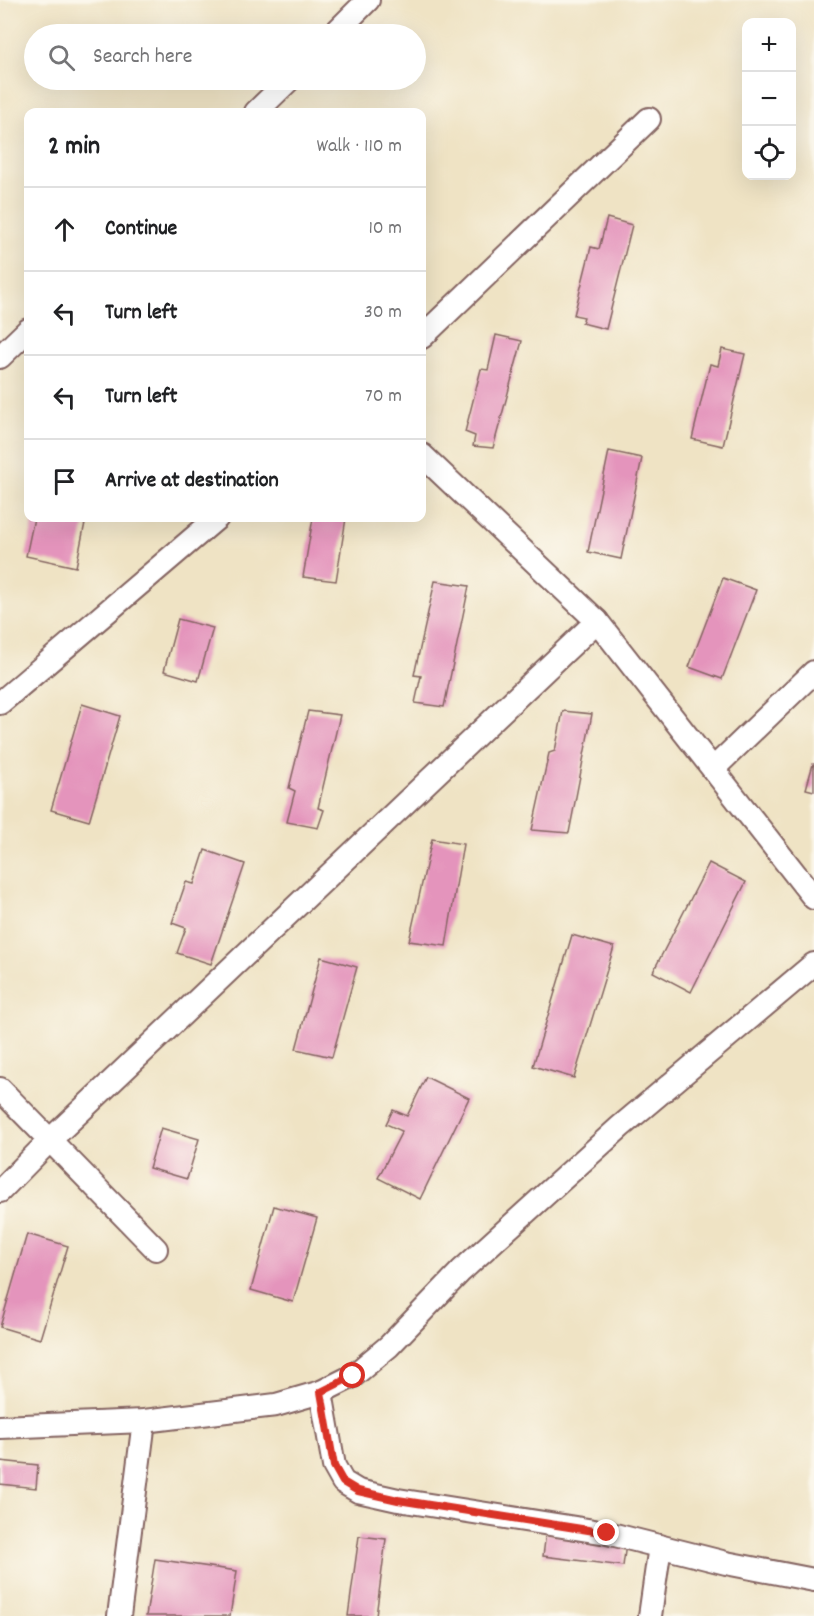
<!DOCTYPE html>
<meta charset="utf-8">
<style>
:root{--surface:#fff;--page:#f6f6f6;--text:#202124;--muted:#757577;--line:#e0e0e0}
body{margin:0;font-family:Dekko,sans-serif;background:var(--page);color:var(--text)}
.controls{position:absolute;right:18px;top:18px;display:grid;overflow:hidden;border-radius:12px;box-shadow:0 6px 24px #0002}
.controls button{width:54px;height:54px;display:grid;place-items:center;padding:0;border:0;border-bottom:2px solid var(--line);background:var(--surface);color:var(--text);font:30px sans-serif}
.stop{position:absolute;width:18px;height:18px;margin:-14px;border:4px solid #d93025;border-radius:50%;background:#fff}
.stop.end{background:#d93025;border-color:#fff;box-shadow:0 2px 6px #0008}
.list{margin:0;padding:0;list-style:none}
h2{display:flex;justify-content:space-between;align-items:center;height:78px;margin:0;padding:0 24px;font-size:26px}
h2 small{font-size:20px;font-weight:400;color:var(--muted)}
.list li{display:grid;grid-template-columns:39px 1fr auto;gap:18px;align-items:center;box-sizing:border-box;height:84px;padding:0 24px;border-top:2px solid var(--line)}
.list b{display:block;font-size:22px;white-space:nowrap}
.list em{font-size:20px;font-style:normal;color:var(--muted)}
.icon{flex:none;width:33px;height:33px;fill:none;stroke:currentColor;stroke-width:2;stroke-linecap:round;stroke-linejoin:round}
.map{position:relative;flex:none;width:814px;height:1616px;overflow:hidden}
.search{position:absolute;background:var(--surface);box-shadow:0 6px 24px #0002;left:24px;top:24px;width:402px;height:66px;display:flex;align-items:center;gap:15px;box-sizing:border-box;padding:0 21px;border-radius:33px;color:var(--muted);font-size:22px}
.panel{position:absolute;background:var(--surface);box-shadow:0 6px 24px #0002;left:24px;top:108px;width:402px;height:414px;border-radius:12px}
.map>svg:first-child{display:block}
.building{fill:#e494bc}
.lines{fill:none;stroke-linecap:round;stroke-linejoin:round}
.minor-casing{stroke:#846461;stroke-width:26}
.minor{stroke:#fff;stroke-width:22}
.route{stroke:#d93025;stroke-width:8}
</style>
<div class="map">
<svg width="814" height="1616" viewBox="0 0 814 1616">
<rect width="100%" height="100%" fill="#fbf7ec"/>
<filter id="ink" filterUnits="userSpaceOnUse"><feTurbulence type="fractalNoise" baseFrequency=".0167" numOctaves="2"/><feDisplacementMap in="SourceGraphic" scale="12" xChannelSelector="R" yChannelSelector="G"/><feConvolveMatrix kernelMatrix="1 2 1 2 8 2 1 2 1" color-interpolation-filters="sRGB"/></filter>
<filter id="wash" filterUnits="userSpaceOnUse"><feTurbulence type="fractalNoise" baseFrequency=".008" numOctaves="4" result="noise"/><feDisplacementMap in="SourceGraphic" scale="24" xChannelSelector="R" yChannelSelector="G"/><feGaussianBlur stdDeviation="1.35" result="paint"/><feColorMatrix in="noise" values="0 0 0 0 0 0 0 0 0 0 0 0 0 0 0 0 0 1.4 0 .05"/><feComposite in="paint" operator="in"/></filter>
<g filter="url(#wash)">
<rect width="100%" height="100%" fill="#efe3c4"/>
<g id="blocks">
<g class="building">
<polygon points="607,218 632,225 606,329 582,323 584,317 574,315 591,247 599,249"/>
<polygon points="496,335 522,341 493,448 473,446 475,436 465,432 481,369 488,370"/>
<polygon points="722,349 745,354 723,446 692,439 710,364 718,366"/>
<polygon points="609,451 642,458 621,559 588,552"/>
<polygon points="34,518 86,518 76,567 26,556"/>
<polygon points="313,518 346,518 336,581 303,577"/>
<polygon points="723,578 756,590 722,679 689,667"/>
<polygon points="435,581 469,586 444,707 415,703 421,676 414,675"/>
<polygon points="178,619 213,628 198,681 164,671"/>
<polygon points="82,704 120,716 89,821 51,810"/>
<polygon points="308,711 340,715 318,808 324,810 318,828 287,822 295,791 289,788"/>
<polygon points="563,711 592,714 569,833 532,830 549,753 555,751"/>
<polygon points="813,764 814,764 814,791 806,789"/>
<polygon points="432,839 463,844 446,946 409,941"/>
<polygon points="205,850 245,864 211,964 177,953 186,928 172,923 186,882 194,884"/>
<polygon points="709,863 746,882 691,992 653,972"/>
<polygon points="572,935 614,947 574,1078 533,1066"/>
<polygon points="321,957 357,967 332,1057 296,1049"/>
<polygon points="426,1077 469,1098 420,1199 378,1178 402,1131 386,1124 393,1110 407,1116"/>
<polygon points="161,1128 199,1139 187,1179 149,1168"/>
<polygon points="274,1206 317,1218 293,1302 251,1290"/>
<polygon points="27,1234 68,1246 40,1339 0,1327"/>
<polygon points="0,1461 38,1465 36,1488 0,1484"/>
<polygon points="546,1533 626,1544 623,1566 543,1556"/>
<polygon points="359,1536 386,1539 376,1616 348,1616"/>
<polygon points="155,1559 237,1571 230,1616 146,1616"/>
</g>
</g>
</g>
<g filter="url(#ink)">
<use href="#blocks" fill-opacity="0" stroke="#846461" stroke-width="1.5"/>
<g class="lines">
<defs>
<g id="minor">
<polyline points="334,34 368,0"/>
<polyline points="256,112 289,80"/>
<polyline points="422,337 649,119"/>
<polyline points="0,357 28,330"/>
<polyline points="422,455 597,621 814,898"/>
<polyline points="0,703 217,518"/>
<polyline points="713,769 814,672"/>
<polyline points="0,1089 156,1249"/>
<polyline points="0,1191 50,1140 597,621"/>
<polyline points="321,1392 334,1466 343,1482 358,1491 398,1500 607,1533 726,1563 814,1580"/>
<polyline points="0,1427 144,1421 276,1405 321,1392 353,1376 389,1346 461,1271 620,1127 814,964"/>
<polyline points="119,1616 144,1421"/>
<polyline points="650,1616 660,1546"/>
</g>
</defs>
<use href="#minor" class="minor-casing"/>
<use href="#minor" class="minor"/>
</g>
</g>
<g class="lines" filter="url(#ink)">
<polyline class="route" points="353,1376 321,1392 334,1466 343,1482 358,1491 398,1500 607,1533"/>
</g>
</svg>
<div class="controls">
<button>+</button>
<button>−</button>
<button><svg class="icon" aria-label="locate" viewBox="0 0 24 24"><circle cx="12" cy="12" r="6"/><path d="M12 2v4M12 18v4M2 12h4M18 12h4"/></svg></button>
</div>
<div class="stop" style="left:353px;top:1376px"></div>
<div class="stop end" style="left:607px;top:1533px"></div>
<div class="search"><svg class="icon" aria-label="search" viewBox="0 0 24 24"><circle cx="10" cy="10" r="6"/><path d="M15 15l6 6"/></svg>Search here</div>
<section class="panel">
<h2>2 min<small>Walk · 110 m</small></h2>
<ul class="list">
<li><svg class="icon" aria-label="ahead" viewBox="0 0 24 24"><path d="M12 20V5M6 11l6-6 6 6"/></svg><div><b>Continue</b></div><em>10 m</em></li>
<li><svg class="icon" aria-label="left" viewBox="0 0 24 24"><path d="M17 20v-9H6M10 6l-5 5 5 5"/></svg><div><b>Turn left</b></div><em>30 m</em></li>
<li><svg class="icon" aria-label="left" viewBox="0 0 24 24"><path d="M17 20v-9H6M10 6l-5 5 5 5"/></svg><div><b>Turn left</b></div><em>70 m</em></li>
<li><svg class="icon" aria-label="arrive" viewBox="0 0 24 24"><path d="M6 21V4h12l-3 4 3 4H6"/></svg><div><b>Arrive at destination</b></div></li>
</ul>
</section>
</div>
